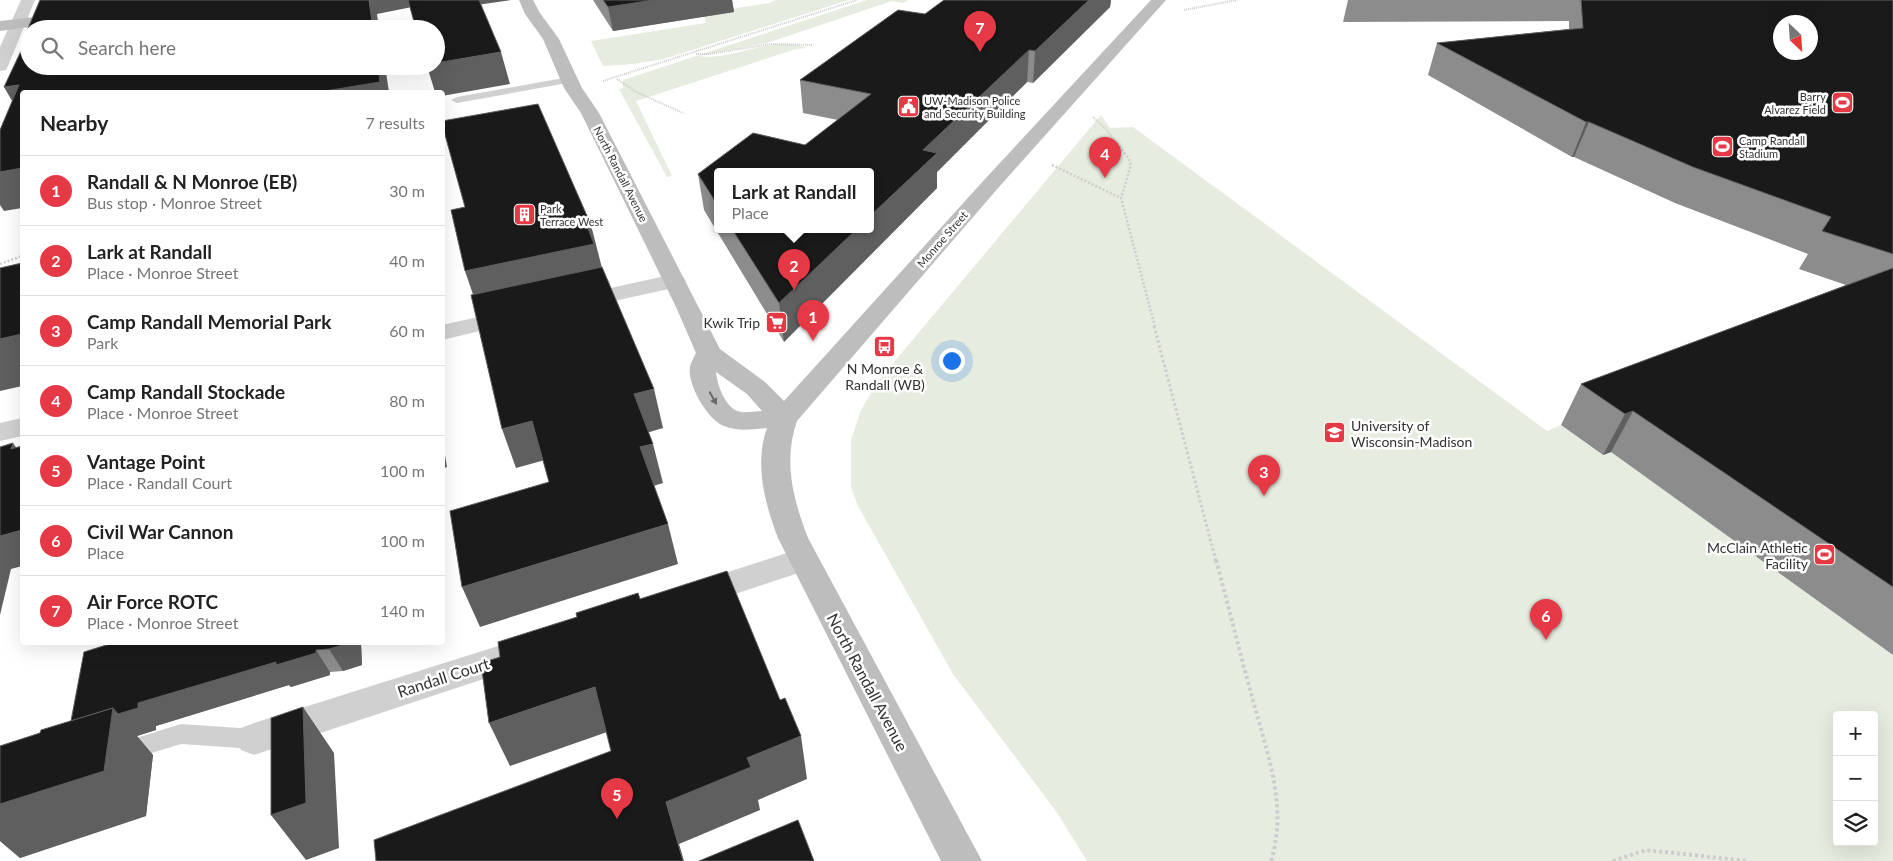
<!DOCTYPE html>
<meta charset="utf-8">
<style>
:root{--surface:#fff;--page:#f6f6f6;--text:#222;--muted:#767676;--line:#e0e0e0;--accent:#e63946}
body{margin:0;font-family:Lato,sans-serif;background:var(--page);color:var(--text)}
.controls{position:absolute;right:15px;bottom:15px;display:grid;overflow:hidden;border-radius:5px;box-shadow:0 5px 20px #0002}
.controls button{width:45px;height:45px;display:grid;place-items:center;padding:0;border:0;border-bottom:1px solid var(--line);background:var(--surface);color:var(--text);font:25px sans-serif}
.compass{position:absolute;left:1773px;top:15px;width:45px;height:45px;border-radius:50%;background:var(--surface);box-shadow:0 5px 20px #0002;rotate:155deg}
.you{position:absolute;left:951px;top:360px;width:18px;height:18px;margin:-12px;border:4px solid #fff;border-radius:50%;background:#1a73e8;box-shadow:0 0 0 8px #1a73e833}
.badge{display:grid;place-items:center;width:32px;height:32px;border-radius:50%;background:var(--accent);color:#fff;font-size:16px;font-weight:700}
.pin{position:absolute;translate:-50% -41px;filter:drop-shadow(0 1px 2px #0008)}
.pin::after{content:'';position:absolute;top:26px;width:18px;height:15px;background:inherit;clip-path:polygon(0 0,100% 0,50% 100%)}
.popup{position:absolute;left:714px;top:168px;width:160px;height:65px;box-sizing:border-box;display:grid;place-content:center;border-radius:5px;background:var(--surface);filter:drop-shadow(0 1px 4px #0005);font-size:16px;white-space:nowrap;color:var(--muted)}
.popup b{font-size:19px;color:var(--text)}
.popup::after{content:'';position:absolute;left:50%;top:100%;margin-left:-10px;border:10px solid transparent;border-top-color:var(--surface)}
.list{margin:0;padding:0;list-style:none}
h2{display:flex;justify-content:space-between;align-items:center;height:65px;margin:0;padding:0 20px;font-size:21px}
h2 small{font-size:16px;font-weight:400;color:var(--muted)}
.list li{display:grid;grid-template-columns:32px 1fr auto;gap:15px;align-items:center;box-sizing:border-box;height:70px;padding:0 20px;border-top:1px solid var(--line)}
.list b{display:block;font-size:19px;white-space:nowrap}
.list p{margin:0;font-size:16px;white-space:nowrap;color:var(--muted)}
.list em{font-size:16px;font-style:normal;color:var(--muted)}
.icon{flex:none;width:28px;height:28px;fill:none;stroke:currentColor;stroke-width:2;stroke-linecap:round;stroke-linejoin:round}
.map{position:relative;flex:none;width:1893px;height:861px;overflow:hidden}
.search{position:absolute;background:var(--surface);box-shadow:0 5px 20px #0002;left:20px;top:20px;width:425px;height:55px;display:flex;align-items:center;gap:12px;box-sizing:border-box;padding:0 18px;border-radius:28px;color:var(--muted);font-size:19px}
.panel{position:absolute;background:var(--surface);box-shadow:0 5px 20px #0002;left:20px;top:90px;width:425px;height:555px;border-radius:5px}
.map>svg:first-child{display:block}
.green{fill:#e6ecdf;fill-rule:evenodd}
.lines{fill:none;stroke-linecap:round;stroke-linejoin:round}
.path-far3{stroke:#cdcdcd;stroke-width:2;stroke-dasharray:1 1;stroke-linecap:butt}
.path-far2{stroke:#cdcdcd;stroke-width:2.5;stroke-dasharray:2 2;stroke-linecap:butt}
.path-far1{stroke:#cdcdcd;stroke-width:3;stroke-dasharray:2.5 2.5;stroke-linecap:butt}
.path{stroke:#cdcdcd;stroke-width:4;stroke-dasharray:3 3;stroke-linecap:butt}
.lane{fill:#d0d0d0;fill-rule:evenodd}
.street{fill:#d0d0d0;fill-rule:evenodd}
.secondary{fill:#bdbdbd;fill-rule:evenodd}
.wall{fill:#8c8c8c;fill-rule:evenodd}
.shaded-wall{fill:#5f5f5f}
.building{fill:#1a1a1a;stroke:#5f5f5f;fill-rule:evenodd}
.oneway{fill:#6a6a6a}
.labels{text-anchor:middle;dominant-baseline:central;stroke-width:5;stroke-linejoin:round;paint-order:stroke}
.far-poi-label{font-size:11px;fill:#333;stroke:#fff;text-anchor:start}
.far-street-label{font-size:11px;fill:#333;stroke:#fff}
.poi-label{font-size:14px;fill:#333;stroke:#fff;text-anchor:end}
.near-street-label{font-size:16px;fill:#333;stroke:#fff}
</style>
<div class="map">
<svg width="1893" height="861" viewBox="0 0 1893 861">
<rect width="100%" height="100%" fill="#fff"/>
<g class="green">
<polygon points="776,0 849,0 664,59 633,64 603,66 591,41 706,23 704,16 733,12 731,9 769,3"/>
<path d="M 867,0 L 909,0 L 903,3 L 892,1 L 767,43 L 699,56 C 730,62 772,34 807,48 L 796,49 L 636,101 L 672,176 L 667,177 L 619,89 L 623,88 L 623,80 Z"/>
<path d="M 1101,115 L 1110,128 L 1133,127 L 1547,431 L 1561,425 L 1602,455 L 1611,452 L 1893,655 L 1893,861 L 1087,861 L 1056,811 L 953,674 L 858,506 L 851,487 L 851,440 L 861,410 L 879,380 ZM 1837,715 L 1874,715 L 1874,842 L 1837,842 Z"/>
</g>
<g class="lines">
<g class="path-far3">
<polyline points="1184,10 1237,0"/>
<polyline points="696,54 709,54 771,44 812,45"/>
<polyline points="381,74 410,66"/>
<polyline points="617,79 636,92 683,113"/>
<polyline points="603,81 857,0"/>
<polyline points="1093,117 1107,130 1117,144"/>
</g>
<g class="path-far2">
<polyline points="1117,143 1129,159 1131,165 1121,198 1155,327"/>
<polyline points="1052,165 1121,198"/>
<polyline points="0,264 22,256"/>
</g>
<polyline class="path-far1" points="1154,326 1216,561"/>
<g class="path">
<path d="M 1216,560 C 1228,605 1239,649 1251,693 C 1265,747 1289,806 1271,861"/>
<polyline points="1613,861 1646,850 1747,861"/>
</g>
<g class="lane">
<polygon points="569,77 573,78 574,80 573,82 457,103 451,100 457,97"/>
<polygon points="181,724 254,729 262,732 266,739 262,746 254,749 181,744 122,762 114,759 110,752 114,745"/>
</g>
<g class="street">
<polygon points="21,0 35,0 8,66 6,70 0,71 0,47"/>
<polygon points="674,274 682,276 686,281 682,286 578,309 570,307 566,302 570,297"/>
<polygon points="514,309 523,311 526,316 523,321 442,340 442,325"/>
<polygon points="22,418 22,436 0,441 0,423"/>
<polygon points="803,548 814,552 819,560 814,568 698,606 687,603 682,594 687,585"/>
<polygon points="517,640 529,644 534,654 529,664 254,755 241,750 236,739 241,728 254,723"/>
</g>
<g class="secondary">
<path d="M 519,0 L 533,0 L 540,13 L 559,39 L 582,88 L 599,113 L 720,349 L 765,382 L 784,401 L 985,179 L 1151,0 L 1166,0 L 999,187 L 797,421 C 783,461 793,499 808,538 L 982,861 L 941,861 L 778,538 C 765,504 754,464 767,428 C 753,429 738,432 724,426 C 708,420 687,385 690,367 C 691,362 694,357 696,353 L 676,307 L 581,113 L 564,88 L 543,39 L 525,14 ZM 716,372 L 747,394 L 762,411 C 756,411 748,413 741,412 C 726,410 717,385 716,372 Z"/>
<polygon points="68,13 73,15 76,18 73,21 0,31 0,21"/>
</g>
</g>
<g class="wall">
<polygon points="593,0 732,0 734,12 613,31"/>
<path d="M 944,0 L 1111,0 L 1110,7 L 1033,83 L 1027,82 L 937,172 L 937,188 L 784,342 L 704,210 L 698,174 L 805,145 L 838,120 L 803,113 L 800,80 L 925,14 ZM 718,171 L 870,229 L 718,229 Z"/>
<polygon points="1348,0 1893,0 1893,655 1611,452 1603,455 1561,425 1581,384 1846,285 1799,269 1808,254 1675,203 1574,157 1572,157 1428,75 1437,43 1569,29 1569,21 1343,22"/>
<polygon points="116,642 361,642 362,665 343,671 330,672 330,675 291,687 289,685 156,726 156,730 137,736 153,755 146,816 20,858 0,841 0,746 40,733 71,721"/>
</g>
<g class="shaded-wall">
<polygon points="369,0 409,0 412,7 377,14 379,29 373,29"/>
<polygon points="476,0 511,0 477,5"/>
<polygon points="654,0 732,0 734,12 613,31 608,7"/>
<polygon points="1089,0 1111,0 1110,7 1033,83 1035,51"/>
<polygon points="1029,50 1027,82 937,172 937,188 784,342 779,303 857,229 870,229 870,216 923,150"/>
<polygon points="501,52 510,84 442,96 442,92 435,92 427,66 436,66 436,63"/>
<polygon points="378,66 385,66 389,92 319,92"/>
<polygon points="19,85 22,118 4,87"/>
<polygon points="1586,122 1589,122 1574,157 1572,157"/>
<polygon points="22,168 22,208 4,211 0,205 0,172"/>
<polygon points="591,225 602,268 480,315 465,271"/>
<polygon points="22,334 22,386 0,391 0,339"/>
<polygon points="654,389 663,428 643,434 634,394"/>
<polygon points="1633,411 1611,452 1603,455 1625,414"/>
<polygon points="532,421 545,460 516,468 502,429"/>
<polygon points="442,437 447,467 442,469"/>
<polygon points="13,443 22,456 11,449"/>
<polygon points="653,444 663,483 650,487 640,447"/>
<polygon points="668,524 678,564 480,627 462,587"/>
<polygon points="22,530 22,566 11,569 0,615 0,536"/>
<polygon points="349,642 361,642 362,665 343,671 329,649"/>
<polygon points="316,650 330,672 330,675 291,687 289,685 156,726 156,730 137,736 153,755 146,816 20,858 0,841 0,804 113,708 138,703"/>
<polygon points="595,687 610,731 510,766 489,723"/>
<polygon points="303,707 334,753 339,848 306,860 271,815"/>
<polygon points="801,736 807,779 758,800 760,810 679,844 684,861 683,861 666,802 747,758"/>
</g>
<g class="building">
<polygon points="40,0 369,0 373,29 29,29 29,32 26,33"/>
<polygon points="408,0 479,0 501,52 436,63 436,29 416,29"/>
<polygon points="603,0 654,0 608,7"/>
<polygon points="944,0 1089,0 1035,51 1029,50 923,150 937,153 870,216 870,171 718,171 718,206 698,174 753,133 805,145 871,94 800,80 898,10 925,14"/>
<path d="M 1581,0 L 1893,0 L 1893,254 L 1822,231 L 1831,217 L 1693,167 L 1589,122 L 1586,122 L 1437,43 L 1583,28 ZM 1780,22 L 1810,22 L 1810,52 L 1780,52 Z"/>
<polygon points="29,34 29,66 378,66 380,82 319,92 22,92 22,168 0,172 0,130 19,85 4,87"/>
<polygon points="538,104 591,225 587,226 594,244 465,271 451,210 465,207 442,124 442,121"/>
<polygon points="732,229 857,229 779,303"/>
<polygon points="22,263 22,334 0,339 0,268"/>
<polygon points="602,267 654,389 634,394 653,444 640,447 668,524 462,587 450,511 549,482 532,421 502,429 471,295"/>
<polygon points="1893,268 1893,587 1633,411 1625,414 1581,384"/>
<polygon points="13,443 11,449 22,446 22,530 0,536 0,447"/>
<polygon points="727,571 780,700 785,698 801,736 747,758 751,767 666,802 683,861 376,861 374,840 611,751 595,687 489,723 481,663 500,657 498,642 577,617 576,613 638,593 640,599"/>
<polygon points="116,642 349,642 349,643 329,649 316,650 316,653 276,665 276,662 138,703 138,708 118,714 113,708 71,721 84,652"/>
<polygon points="303,707 306,803 271,815 271,718"/>
<polygon points="113,708 104,771 0,804 0,746 40,733 41,730"/>
<polygon points="798,820 814,861 699,861"/>
</g>
<defs><path id="oneway-solid" d="M-6-.8H1V-3.2L6.5 0L1 3.2V.8H-6Z" transform="scale(1.25)"/></defs>
<use class="oneway" href="#oneway-solid" transform="translate(713 398) rotate(61)"/>
<defs>
<symbol id="stadium-square" viewBox="-11 -11 22 22"><rect x="-9" y="-9" width="18" height="18" rx="4" fill="#e63946" stroke="#fff"/><path d="M0-5a6.5 5 0 1 0 0 10a6.5 5 0 1 0 0-10ZM-3.5-1.8h7v3.6h-7Z" fill="#fff"/></symbol>
<symbol id="civic-square" viewBox="-11 -11 22 22"><rect x="-9" y="-9" width="18" height="18" rx="4" fill="#e63946" stroke="#fff"/><path d="M-.6-6.5H3V-4.5H.6V-3L4-1V1h2V6H-6V1h2V-1L-.6-3ZM-1.2 2.5V6h2.4V2.5Z" fill="#fff"/></symbol>
<symbol id="building-square" viewBox="-11 -11 22 22"><rect x="-9" y="-9" width="18" height="18" rx="4" fill="#e63946" stroke="#fff"/><path d="M-4-6H4V6H1V3H-1V6H-4ZM-2.5-4.3h1.7v1.8h-1.7ZM.8-4.3h1.7v1.8H.8ZM-2.5-1h1.7V.8h-1.7ZM.8-1h1.7V.8H.8Z" fill="#fff"/></symbol>
<symbol id="supermarket-square" viewBox="-11 -11 22 22"><rect x="-9" y="-9" width="18" height="18" rx="4" fill="#e63946" stroke="#fff"/><path d="M-6-5.5h2.5l.6 2H6L4.5 2H-2.5L-4.4-4H-6ZM-1.5 3.2a1.3 1.3 0 1 0 .1 0ZM3 3.2a1.3 1.3 0 1 0 .1 0Z" fill="#fff"/></symbol>
<symbol id="bus-square" viewBox="-11 -11 22 22"><rect x="-9" y="-9" width="18" height="18" rx="4" fill="#e63946" stroke="#fff"/><path d="M-5-6H5V4H4V6H2V4H-2V6H-4V4H-5ZM-3.5-4V0h7V-4ZM-3.5 1.2v1.5H-2V1.2ZM2 1.2v1.5H3.5V1.2Z" fill="#fff"/></symbol>
<symbol id="university-square" viewBox="-11 -11 22 22"><rect x="-9" y="-9" width="18" height="18" rx="4" fill="#e63946" stroke="#fff"/><path d="M0-5L7-2L0 1L-7-2ZM-4 1L0 2.5L4 1V4Q0 6-4 4Z" fill="#fff"/></symbol>
</defs>
<g fill-rule="evenodd">
<use href="#stadium-square" x="1830" y="90" width="25" height="25"/>
<use href="#civic-square" x="896" y="94" width="25" height="25"/>
<use href="#stadium-square" x="1710" y="134" width="25" height="25"/>
<use href="#building-square" x="512" y="202" width="25" height="25"/>
<use href="#supermarket-square" x="764" y="310" width="25" height="25"/>
<use href="#bus-square" x="872" y="334" width="25" height="25"/>
<use href="#university-square" x="1322" y="420" width="25" height="25"/>
<use href="#stadium-square" x="1812" y="542" width="25" height="25"/>
</g>
<g class="labels">
<g class="far-poi-label">
<text x="1826" y="96" text-anchor="end">Barry<tspan x="1826" dy="13">Alvarez Field</tspan></text>
<text x="924" y="100">UW-Madison Police<tspan x="924" dy="13">and Security Building</tspan></text>
<text x="1739" y="140">Camp Randall<tspan x="1739" dy="13">Stadium</tspan></text>
<text x="540" y="208">Park<tspan x="540" dy="13">Terrace West</tspan></text>
</g>
<g class="far-street-label">
<text transform="translate(621 174) rotate(63)">North Randall Avenue</text>
<text transform="translate(942 239) rotate(-49)">Monroe Street</text>
</g>
<g class="poi-label">
<text x="760" y="322">Kwik Trip</text>
<text x="885" y="368" text-anchor="middle">N Monroe &amp;<tspan x="885" dy="16">Randall (WB)</tspan></text>
<text x="1351" y="425" text-anchor="start">University of<tspan x="1351" dy="16">Wisconsin-Madison</tspan></text>
<text x="1808" y="547">McClain Athletic<tspan x="1808" dy="16">Facility</tspan></text>
</g>
<g class="near-street-label">
<text transform="translate(443 677) rotate(-18)">Randall Court</text>
<text transform="translate(868 682) rotate(62)">North Randall Avenue</text>
</g>
</g>
</svg>
<div class="controls">
<button>+</button>
<button>−</button>
<button><svg class="icon" aria-label="layers" viewBox="0 0 24 24"><path d="M12 4l9 5-9 5-9-5zM3 14l9 5 9-5"/></svg></button>
</div>
<svg class="compass" viewBox="-18 -18 36 36"><path d="M0-13l5 13h-10z" fill="#e53935"/><path d="M0 13l5-13h-10z" fill="#767676"/></svg>
<div class="you"></div>
<div class="pin badge" style="left:813px;top:341px">1</div>
<div class="pin badge" style="left:794px;top:290px">2</div>
<div class="popup"><b>Lark at Randall</b>Place</div>
<div class="pin badge" style="left:1264px;top:496px">3</div>
<div class="pin badge" style="left:1105px;top:178px">4</div>
<div class="pin badge" style="left:617px;top:819px">5</div>
<div class="pin badge" style="left:1546px;top:640px">6</div>
<div class="pin badge" style="left:980px;top:52px">7</div>
<div class="search"><svg class="icon" aria-label="search" viewBox="0 0 24 24"><circle cx="10" cy="10" r="6"/><path d="M15 15l6 6"/></svg>Search here</div>
<section class="panel">
<h2>Nearby<small>7 results</small></h2>
<ul class="list">
<li><span class="badge">1</span><div><b>Randall &amp; N Monroe (EB)</b><p>Bus stop · Monroe Street</p></div><em>30 m</em></li>
<li><span class="badge">2</span><div><b>Lark at Randall</b><p>Place · Monroe Street</p></div><em>40 m</em></li>
<li><span class="badge">3</span><div><b>Camp Randall Memorial Park</b><p>Park</p></div><em>60 m</em></li>
<li><span class="badge">4</span><div><b>Camp Randall Stockade</b><p>Place · Monroe Street</p></div><em>80 m</em></li>
<li><span class="badge">5</span><div><b>Vantage Point</b><p>Place · Randall Court</p></div><em>100 m</em></li>
<li><span class="badge">6</span><div><b>Civil War Cannon</b><p>Place</p></div><em>100 m</em></li>
<li><span class="badge">7</span><div><b>Air Force ROTC</b><p>Place · Monroe Street</p></div><em>140 m</em></li>
</ul>
</section>
</div>
